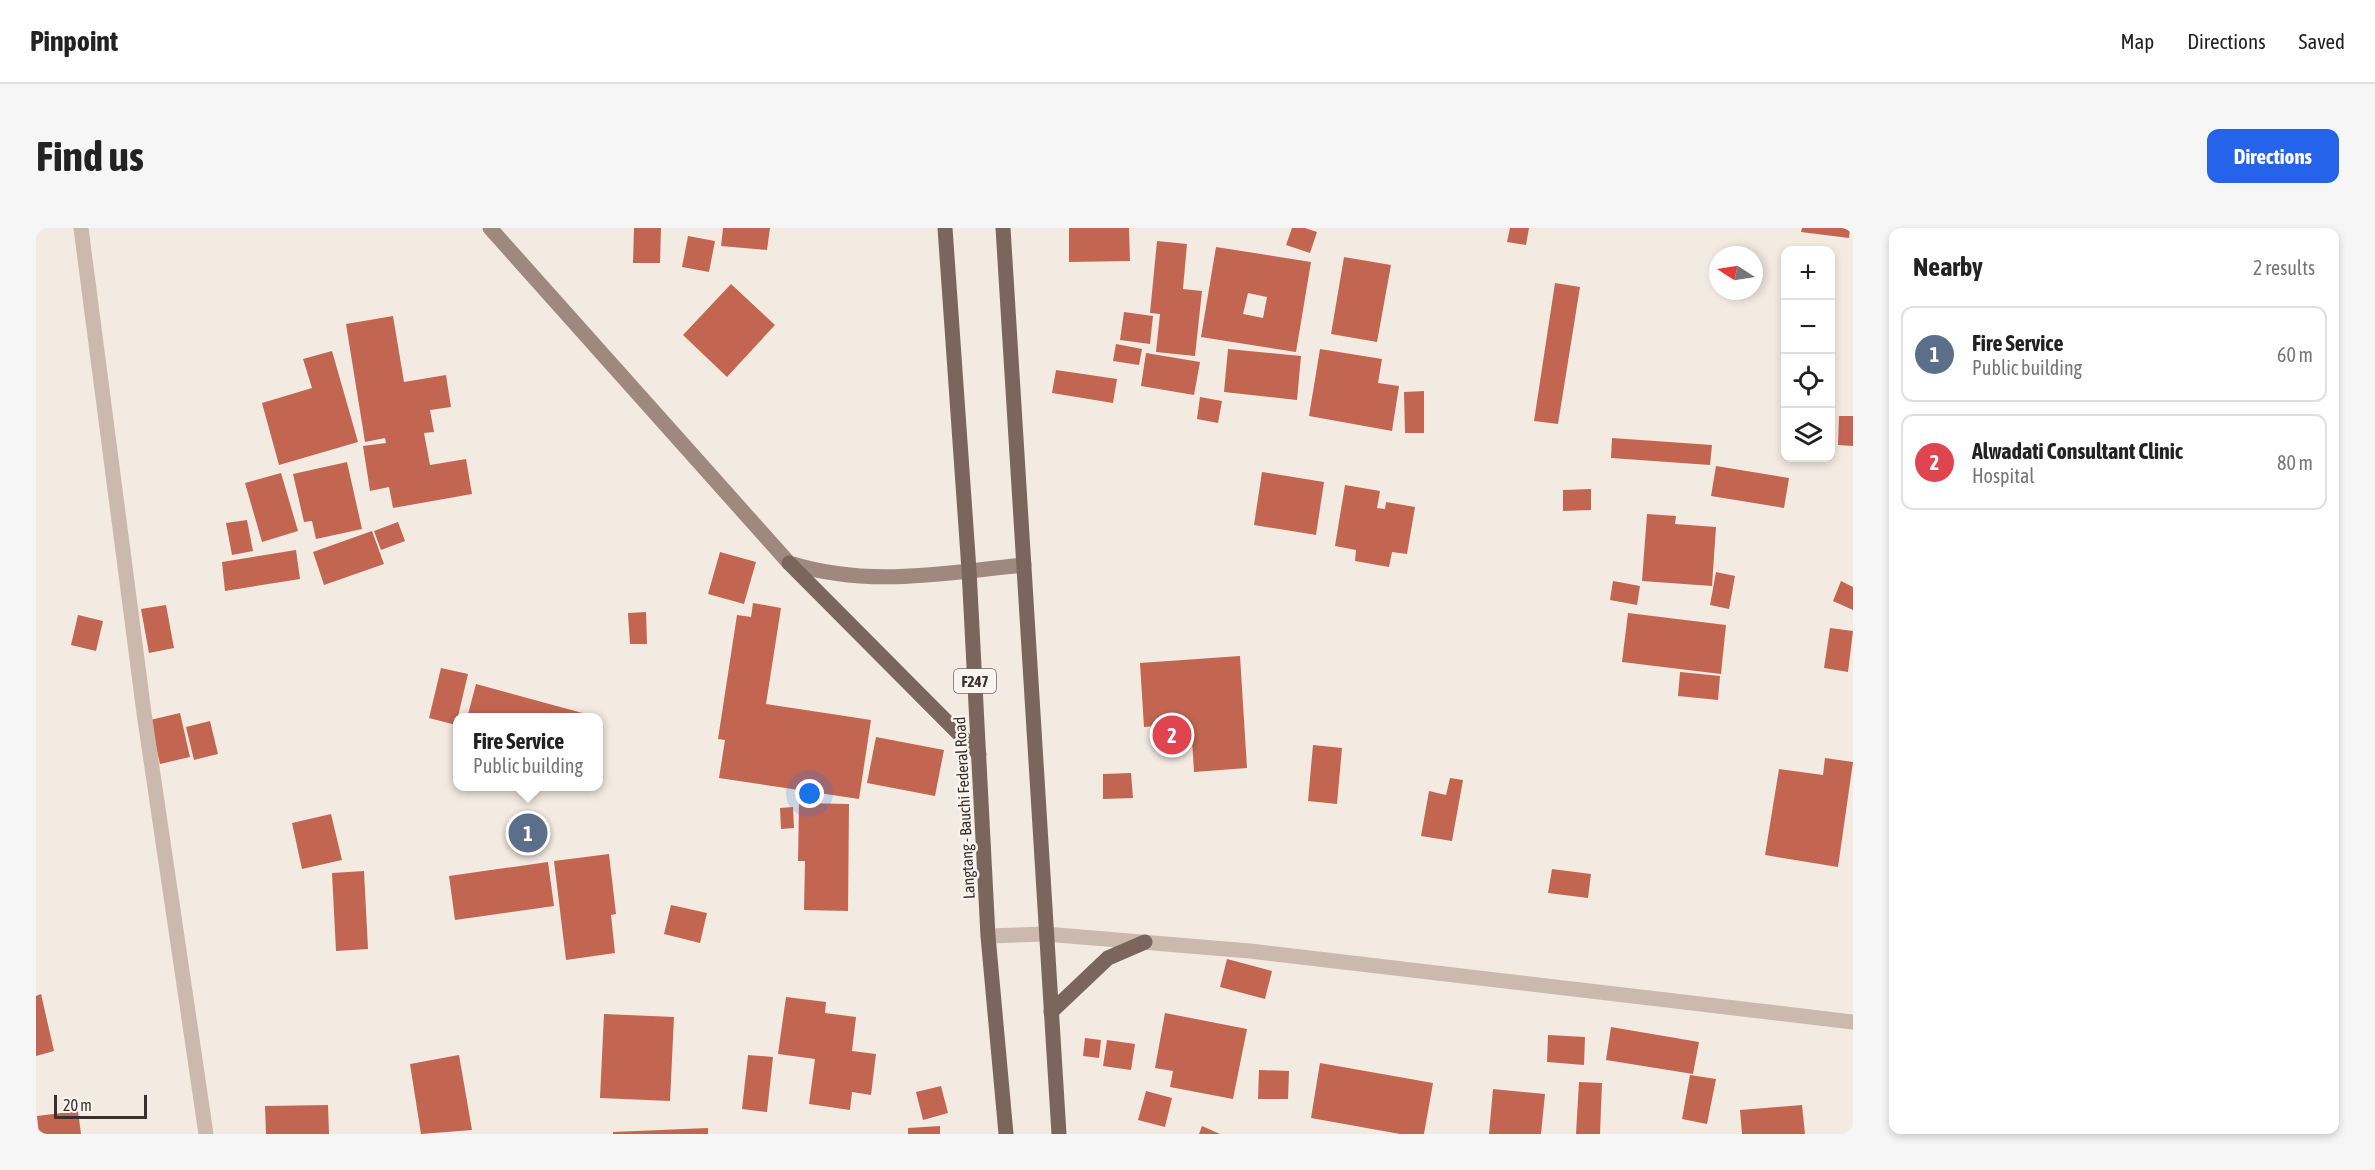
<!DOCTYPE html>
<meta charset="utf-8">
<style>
:root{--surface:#fff;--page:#f6f6f6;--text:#222;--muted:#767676;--line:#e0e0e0;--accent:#2563eb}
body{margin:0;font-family:"Asap Condensed",sans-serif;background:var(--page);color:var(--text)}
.controls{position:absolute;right:18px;top:18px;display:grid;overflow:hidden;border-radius:12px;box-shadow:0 3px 9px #0003}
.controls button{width:54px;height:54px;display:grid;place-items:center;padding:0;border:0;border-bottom:2px solid var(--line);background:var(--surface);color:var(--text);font:30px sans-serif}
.compass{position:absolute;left:1673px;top:18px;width:54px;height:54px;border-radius:50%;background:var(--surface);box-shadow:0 3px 9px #0003;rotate:282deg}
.scale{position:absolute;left:18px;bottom:15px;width:93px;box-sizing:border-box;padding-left:6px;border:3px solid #3a2f2c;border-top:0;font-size:16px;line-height:21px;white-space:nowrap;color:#3a2f2c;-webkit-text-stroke:4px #faf4ef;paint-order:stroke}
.you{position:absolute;left:774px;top:566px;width:21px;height:21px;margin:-15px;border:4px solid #fff;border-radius:50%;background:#1a73e8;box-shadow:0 0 0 9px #1a73e833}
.badge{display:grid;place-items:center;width:39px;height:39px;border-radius:50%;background:var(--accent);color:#fff;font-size:20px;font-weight:700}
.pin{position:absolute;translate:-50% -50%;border:3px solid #fff;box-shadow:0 2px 6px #0006}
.popup{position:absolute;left:417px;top:485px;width:150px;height:78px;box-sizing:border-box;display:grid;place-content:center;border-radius:12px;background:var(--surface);filter:drop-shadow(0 2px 4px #0005);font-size:20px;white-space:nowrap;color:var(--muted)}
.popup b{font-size:22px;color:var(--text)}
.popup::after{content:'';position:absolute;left:50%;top:100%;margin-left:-12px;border:12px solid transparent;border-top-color:var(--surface)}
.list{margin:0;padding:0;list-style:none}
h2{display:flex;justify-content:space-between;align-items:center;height:78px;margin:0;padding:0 24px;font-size:26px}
h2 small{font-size:20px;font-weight:400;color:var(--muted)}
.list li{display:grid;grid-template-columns:39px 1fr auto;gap:18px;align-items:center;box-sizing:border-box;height:96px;margin:0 12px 12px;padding:0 12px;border:2px solid var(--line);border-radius:12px}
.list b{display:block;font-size:22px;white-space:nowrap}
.list p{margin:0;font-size:20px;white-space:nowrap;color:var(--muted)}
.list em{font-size:20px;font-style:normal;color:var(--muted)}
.icon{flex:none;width:33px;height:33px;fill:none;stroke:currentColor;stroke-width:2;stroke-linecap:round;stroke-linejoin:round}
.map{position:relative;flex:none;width:1817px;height:906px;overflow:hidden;border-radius:12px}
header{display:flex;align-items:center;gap:36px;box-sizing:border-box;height:84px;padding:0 30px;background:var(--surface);border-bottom:2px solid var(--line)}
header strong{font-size:28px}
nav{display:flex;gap:33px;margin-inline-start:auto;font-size:21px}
.intro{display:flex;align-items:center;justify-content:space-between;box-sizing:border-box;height:144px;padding:0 36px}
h1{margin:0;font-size:42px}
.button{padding:15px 27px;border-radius:12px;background:var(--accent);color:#fff;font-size:21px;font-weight:700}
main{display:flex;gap:36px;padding:0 36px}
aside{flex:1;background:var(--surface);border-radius:12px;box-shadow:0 3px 9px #0003}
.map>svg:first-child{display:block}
.building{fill:#c26651;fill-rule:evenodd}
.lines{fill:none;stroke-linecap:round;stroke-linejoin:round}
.street{stroke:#cbb9ad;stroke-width:15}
.secondary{stroke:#9f897f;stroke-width:15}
.primary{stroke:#7b665e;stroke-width:15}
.labels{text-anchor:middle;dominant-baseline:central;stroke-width:5;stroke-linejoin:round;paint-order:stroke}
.shield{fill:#faf4ef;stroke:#746a66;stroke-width:1.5}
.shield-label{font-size:15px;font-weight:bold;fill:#3a2f2c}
.street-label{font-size:16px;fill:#3a2f2c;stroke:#faf4ef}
</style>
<header>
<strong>Pinpoint</strong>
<nav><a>Map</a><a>Directions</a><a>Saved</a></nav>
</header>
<div class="intro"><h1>Find us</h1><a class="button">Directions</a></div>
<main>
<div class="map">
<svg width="1817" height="906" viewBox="0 0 1817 906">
<rect width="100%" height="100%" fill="#f3eae2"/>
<g class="building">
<polygon points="598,0 625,0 624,35 597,35"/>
<polygon points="687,0 734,0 731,22 685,18"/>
<polygon points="1033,0 1093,0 1094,33 1033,34"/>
<polygon points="1256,0 1269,0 1281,4 1274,25 1250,17"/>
<polygon points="1474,0 1493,0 1490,17 1471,14"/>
<polygon points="1766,0 1814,0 1813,10 1765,4"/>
<polygon points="652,8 679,13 673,44 646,39"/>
<polygon points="1121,13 1151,16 1147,61 1166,63 1159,128 1120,124 1124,86 1114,85"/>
<path d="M 1180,19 L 1275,34 L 1260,124 L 1165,109 ZM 1212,65 L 1231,69 L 1227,90 L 1207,86 Z"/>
<polygon points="1308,29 1355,37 1341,114 1295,106"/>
<polygon points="1519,55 1544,59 1522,196 1498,193"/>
<polygon points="695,56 739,97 691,149 647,107"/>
<polygon points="1088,84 1117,88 1114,116 1084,112"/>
<polygon points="357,88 368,154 410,147 415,179 394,182 398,204 388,205 394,237 430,231 436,266 357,280 353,259 334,263 327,218 350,215 349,210 329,214 310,96"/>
<polygon points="1080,116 1106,121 1103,137 1077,133"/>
<polygon points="1192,121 1265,128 1261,172 1188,164"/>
<polygon points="1284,121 1346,131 1342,155 1363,158 1356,203 1273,188"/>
<polygon points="296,123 322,214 243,237 226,175 276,160 267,131"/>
<polygon points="1110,125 1164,134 1158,167 1105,158"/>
<polygon points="1020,142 1081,151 1077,175 1016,165"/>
<polygon points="1388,163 1388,205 1369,205 1368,164"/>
<polygon points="1164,169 1186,173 1182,195 1161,191"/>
<polygon points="1803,188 1817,188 1817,218 1802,217"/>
<polygon points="1576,210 1676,217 1674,237 1575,230"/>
<polygon points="311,234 326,301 280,311 276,293 268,294 257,246"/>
<polygon points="1680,238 1753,250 1748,280 1675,268"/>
<polygon points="1226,244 1288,254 1280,307 1218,297"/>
<polygon points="245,245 262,303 226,314 209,255"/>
<polygon points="1309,257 1344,263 1341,280 1349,281 1350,274 1379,279 1371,326 1356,324 1353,339 1319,333 1320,322 1299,318"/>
<polygon points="1555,261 1555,282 1527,283 1527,262"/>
<polygon points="1611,286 1640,288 1639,296 1680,299 1676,358 1606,353"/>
<polygon points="211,292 217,323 196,327 190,295"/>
<polygon points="362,294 369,313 345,322 338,303"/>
<polygon points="336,303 348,336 288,357 277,324"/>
<polygon points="260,322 264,351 189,363 186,334"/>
<polygon points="684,324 720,334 708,376 672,366"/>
<polygon points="1680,344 1699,348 1693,381 1674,377"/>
<polygon points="1577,353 1604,358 1601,377 1574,372"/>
<polygon points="1805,353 1817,359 1817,382 1797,373"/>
<polygon points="717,375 745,380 730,476 835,492 823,571 683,550 689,512 682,511 701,387 715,389"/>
<polygon points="130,377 138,420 113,425 105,381"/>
<polygon points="610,384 611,416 594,416 592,385"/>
<polygon points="1592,385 1690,397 1685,446 1586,434"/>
<polygon points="42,387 67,393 60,423 35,417"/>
<polygon points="1794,400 1817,403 1812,444 1788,440"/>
<polygon points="1204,428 1211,540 1158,544 1155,495 1108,499 1104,435"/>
<polygon points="405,440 432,446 420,497 393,490"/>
<polygon points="1644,444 1684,448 1682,472 1642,468"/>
<polygon points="440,456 561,489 561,490 431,490"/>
<polygon points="144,485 154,529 124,536 114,492"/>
<polygon points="174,493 182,526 158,532 150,499"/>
<polygon points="840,509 908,522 899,568 831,555"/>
<polygon points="1277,517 1306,520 1301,576 1272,573"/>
<polygon points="1789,530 1817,534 1802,639 1729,627 1743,541 1787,547"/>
<polygon points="1095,545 1097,570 1067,571 1067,546"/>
<polygon points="1414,550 1427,552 1416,613 1385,608 1393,563 1410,567"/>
<polygon points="763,575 813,576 812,683 768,682 769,633 762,633"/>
<polygon points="757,579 758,600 745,601 744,580"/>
<polygon points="295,586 306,632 266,641 256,595"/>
<polygon points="573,626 580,686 575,687 579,725 530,732 518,633"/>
<polygon points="512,634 518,678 419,692 413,648"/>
<polygon points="1516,641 1555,646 1552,670 1512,665"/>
<polygon points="328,643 332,721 300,723 296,645"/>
<polygon points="635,677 671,685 664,715 628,706"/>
<polygon points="1191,731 1236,743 1229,771 1184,759"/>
<polygon points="5,766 18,823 0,828 0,768"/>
<polygon points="750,769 790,774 789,785 820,789 816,823 840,826 835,867 816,864 814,882 773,876 779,831 742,826"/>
<polygon points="1129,785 1211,801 1197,871 1134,859 1137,843 1119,840"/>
<polygon points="568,786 638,789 634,873 564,870"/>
<polygon points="1575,799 1663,814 1657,846 1570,832"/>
<polygon points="1512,807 1549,809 1548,837 1511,834"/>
<polygon points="1049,810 1065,812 1063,830 1047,828"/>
<polygon points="1071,812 1099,816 1095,842 1067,838"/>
<polygon points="423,827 436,902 385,906 374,836"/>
<polygon points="712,827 737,829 731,884 706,881"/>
<polygon points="1284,835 1397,855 1388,906 1364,906 1275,890"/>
<polygon points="1223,842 1253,843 1252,871 1222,871"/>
<polygon points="1654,847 1680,851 1671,896 1646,891"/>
<polygon points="1543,854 1566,855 1564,906 1540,906"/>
<polygon points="905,858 912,885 887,892 880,864"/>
<polygon points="1457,861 1509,866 1505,906 1453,906"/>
<polygon points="1110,863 1136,870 1129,899 1102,892"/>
<polygon points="292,877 293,906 230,906 229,878"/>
<polygon points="1766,877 1769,906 1706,906 1704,882"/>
<polygon points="42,883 45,906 3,906 1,888"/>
<polygon points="904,898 904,906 872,906 872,900"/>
<polygon points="1166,898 1184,906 1163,906"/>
<polygon points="672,900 672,906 577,906 577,904"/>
</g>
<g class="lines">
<g class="street">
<polyline points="45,0 108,485 170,906"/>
<polyline points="952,708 1009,706 1214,723 1817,794"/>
</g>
<path class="secondary" d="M 454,0 L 753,335 C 834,360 905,345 988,337"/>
<g class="primary">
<polyline points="909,0 933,342 952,708 970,906"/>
<polyline points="967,0 1023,906"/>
<polyline points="753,335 943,526"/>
<polyline points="1015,784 1072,730 1109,714"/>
</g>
</g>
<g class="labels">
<rect class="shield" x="918" y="441" width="42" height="24" rx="4.5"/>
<g class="shield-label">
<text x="939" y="453">F247</text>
</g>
<g class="street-label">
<text transform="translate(928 580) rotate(-93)">Langtang - Bauchi Federal Road</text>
</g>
</g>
</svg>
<div class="controls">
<button>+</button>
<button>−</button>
<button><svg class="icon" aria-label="locate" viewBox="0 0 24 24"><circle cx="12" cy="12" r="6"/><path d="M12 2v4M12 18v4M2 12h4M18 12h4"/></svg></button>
<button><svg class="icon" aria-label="layers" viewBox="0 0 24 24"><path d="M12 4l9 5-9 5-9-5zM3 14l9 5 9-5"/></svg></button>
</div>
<svg class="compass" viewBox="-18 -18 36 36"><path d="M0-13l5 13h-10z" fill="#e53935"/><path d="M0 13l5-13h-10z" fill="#767676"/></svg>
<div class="scale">20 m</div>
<div class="you"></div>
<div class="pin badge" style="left:492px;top:605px;background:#5c6f8a">1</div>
<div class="popup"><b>Fire Service</b>Public building</div>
<div class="pin badge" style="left:1136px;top:507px;background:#e0444e">2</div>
</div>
<aside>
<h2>Nearby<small>2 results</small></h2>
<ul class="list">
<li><span class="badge" style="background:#5c6f8a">1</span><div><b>Fire Service</b><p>Public building</p></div><em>60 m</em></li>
<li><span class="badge" style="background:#e0444e">2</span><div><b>Alwadati Consultant Clinic</b><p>Hospital</p></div><em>80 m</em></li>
</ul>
</aside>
</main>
